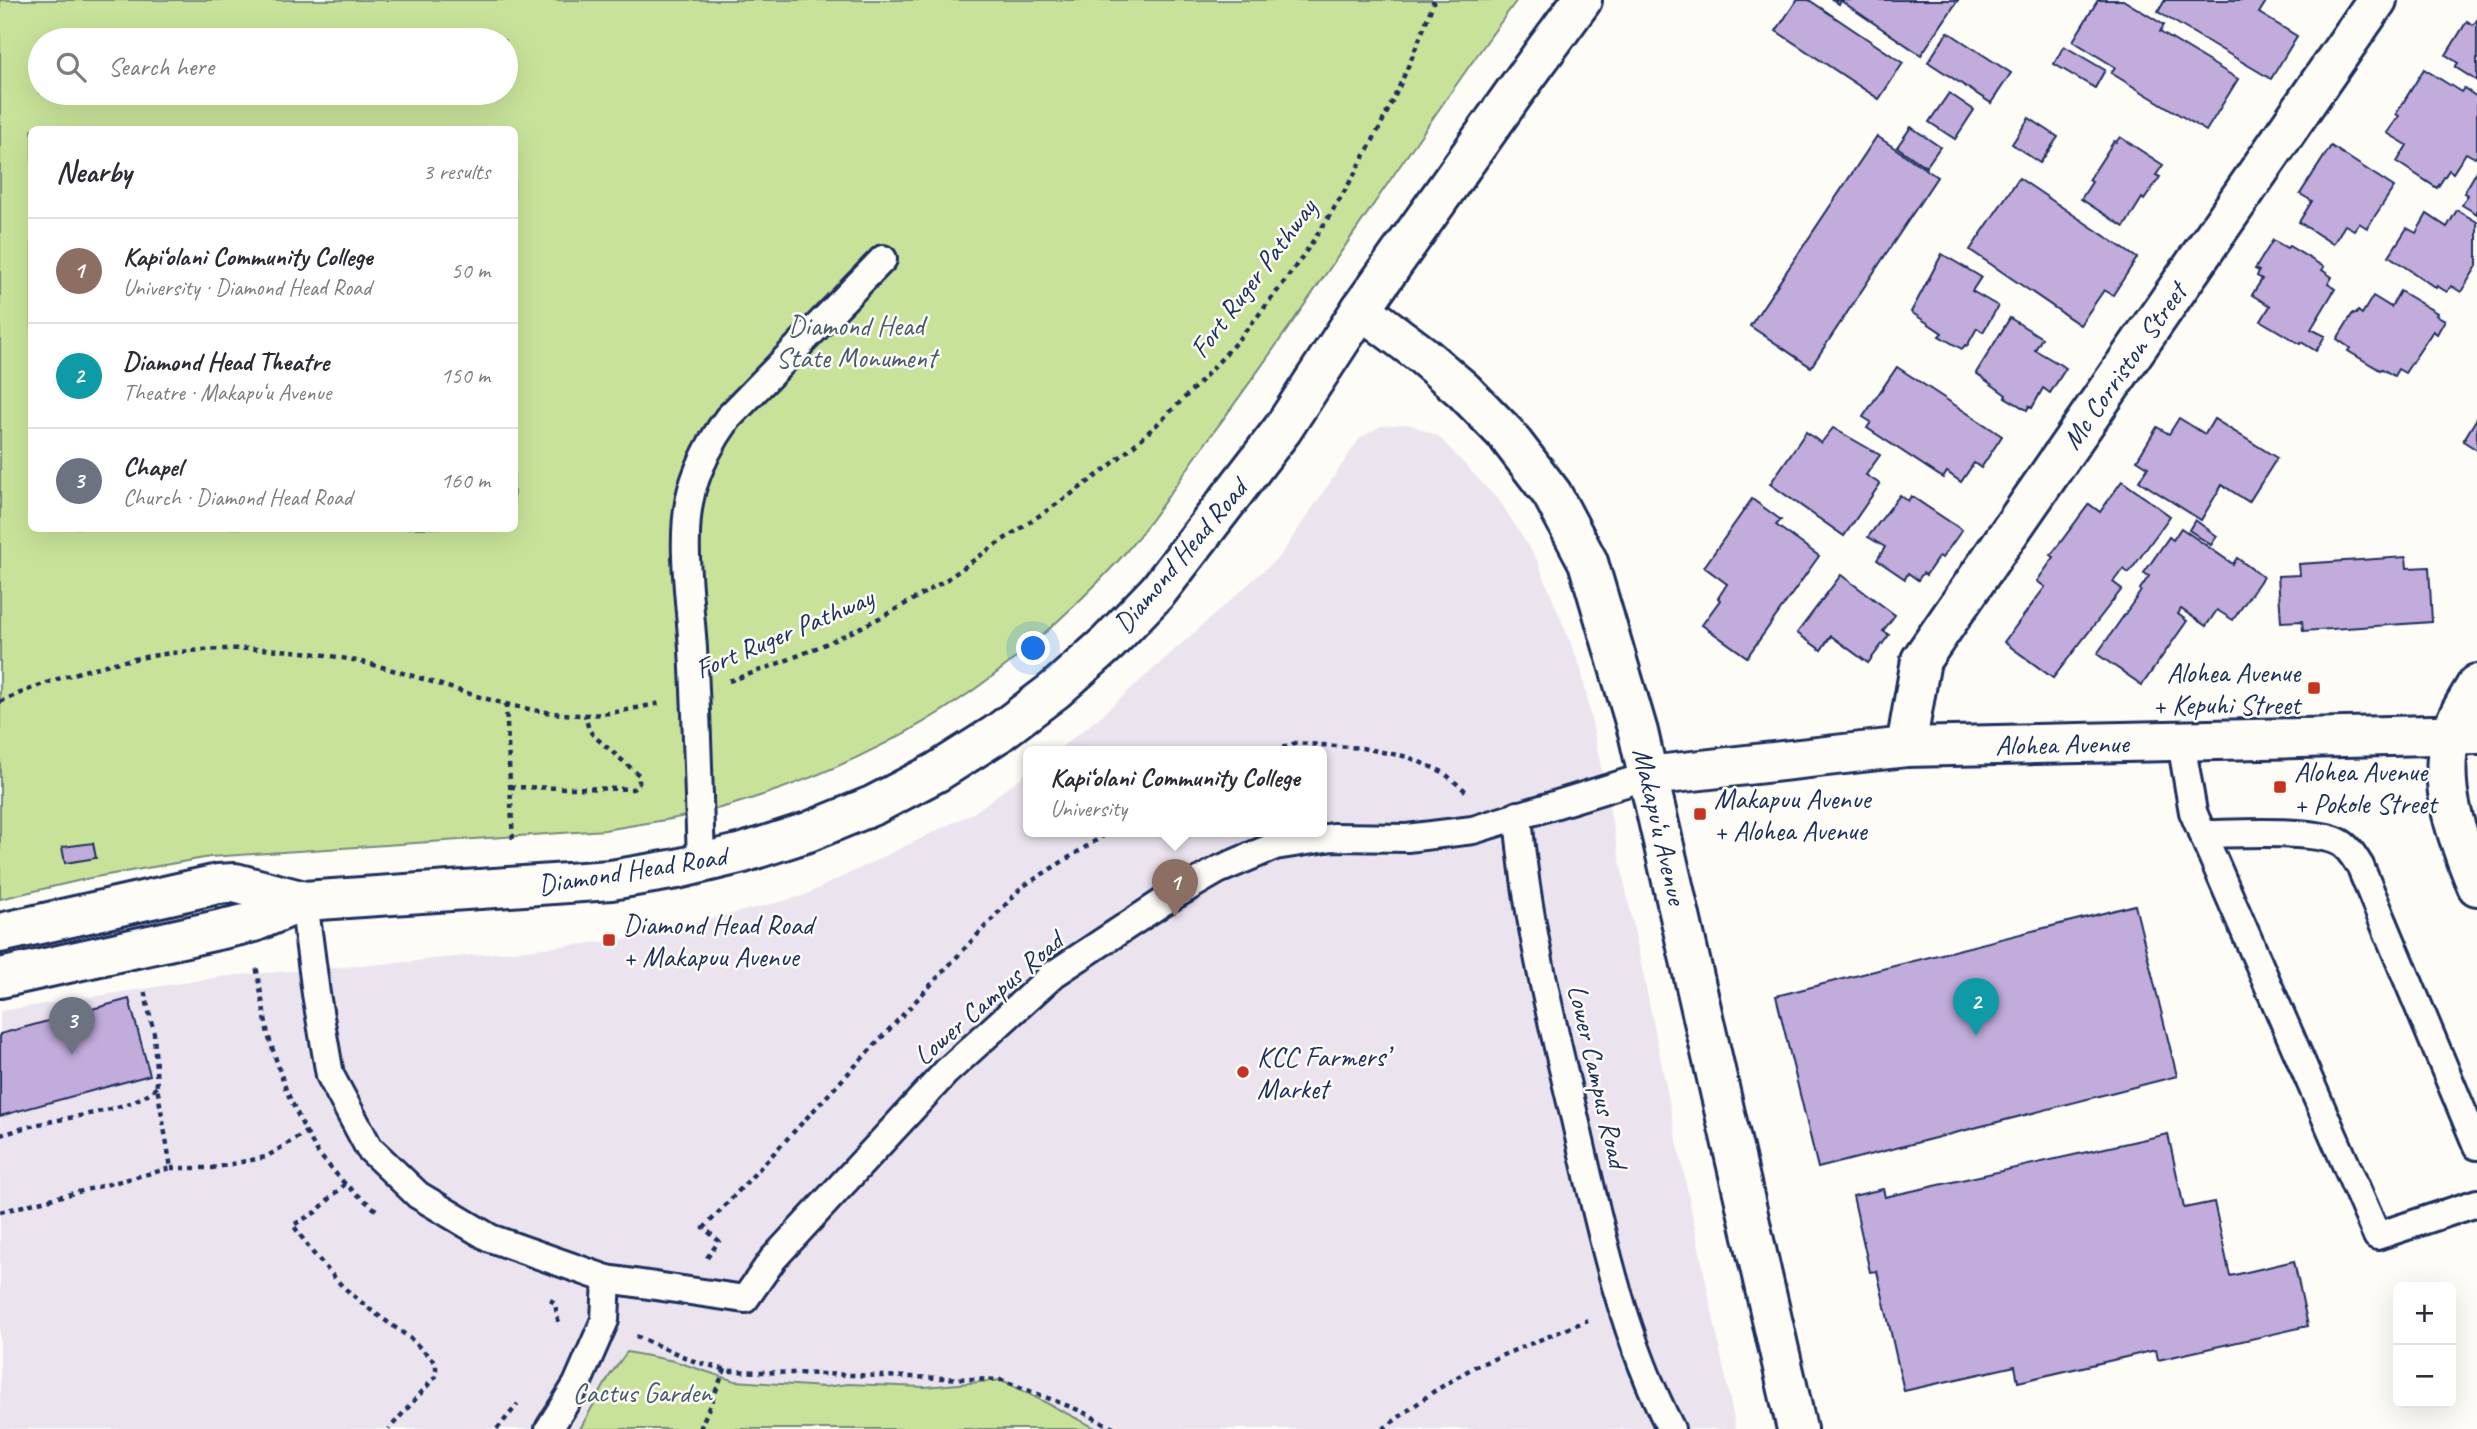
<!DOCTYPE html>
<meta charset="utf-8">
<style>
:root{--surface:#fff;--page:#f7f7f7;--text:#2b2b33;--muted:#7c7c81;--line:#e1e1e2;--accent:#c8321e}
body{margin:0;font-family:Caveat,sans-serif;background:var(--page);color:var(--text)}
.controls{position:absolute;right:21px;bottom:21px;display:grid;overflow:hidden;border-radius:10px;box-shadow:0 7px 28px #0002}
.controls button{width:63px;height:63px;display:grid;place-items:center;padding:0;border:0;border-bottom:2px solid var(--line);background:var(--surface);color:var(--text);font:35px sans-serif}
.you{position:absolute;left:1034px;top:649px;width:24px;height:24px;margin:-18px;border:5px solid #fff;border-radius:50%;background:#1a73e8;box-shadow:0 0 0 10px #1a73e833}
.badge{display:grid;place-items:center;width:46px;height:46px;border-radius:50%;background:var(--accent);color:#fff;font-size:23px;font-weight:700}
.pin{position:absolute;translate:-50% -58px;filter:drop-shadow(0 2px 4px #0008)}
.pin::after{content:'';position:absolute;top:37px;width:24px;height:21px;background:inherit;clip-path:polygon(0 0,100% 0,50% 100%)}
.popup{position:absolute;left:1023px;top:746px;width:304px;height:91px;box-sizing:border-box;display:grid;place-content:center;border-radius:10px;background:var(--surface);filter:drop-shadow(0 2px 5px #0005);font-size:23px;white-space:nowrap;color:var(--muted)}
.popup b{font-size:26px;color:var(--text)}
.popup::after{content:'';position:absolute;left:50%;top:100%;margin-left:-14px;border:14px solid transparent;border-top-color:var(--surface)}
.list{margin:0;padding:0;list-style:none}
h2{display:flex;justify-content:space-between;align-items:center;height:91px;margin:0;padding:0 28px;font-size:30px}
h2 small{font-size:23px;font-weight:400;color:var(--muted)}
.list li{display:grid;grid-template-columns:46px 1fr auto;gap:21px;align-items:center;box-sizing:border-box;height:105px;padding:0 28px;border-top:2px solid var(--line)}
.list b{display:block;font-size:26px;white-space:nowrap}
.list p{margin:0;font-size:23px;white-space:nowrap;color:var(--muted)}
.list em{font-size:23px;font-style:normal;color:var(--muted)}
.icon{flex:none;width:38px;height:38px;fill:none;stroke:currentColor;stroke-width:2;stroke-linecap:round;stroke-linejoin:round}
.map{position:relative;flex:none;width:2477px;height:1429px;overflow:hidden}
.search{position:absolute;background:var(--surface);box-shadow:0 7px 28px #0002;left:28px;top:28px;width:490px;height:77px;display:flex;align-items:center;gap:18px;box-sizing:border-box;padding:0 24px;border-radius:38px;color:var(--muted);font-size:26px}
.panel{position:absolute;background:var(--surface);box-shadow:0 7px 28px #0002;left:28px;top:126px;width:490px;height:406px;border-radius:10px}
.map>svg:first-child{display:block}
.built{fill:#ebe4ef}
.green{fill:#c8e399;stroke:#72897c;stroke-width:2;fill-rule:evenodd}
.building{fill:#c1acdb;stroke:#1b2f5e;stroke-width:2}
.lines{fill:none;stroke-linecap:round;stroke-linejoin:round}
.service-casing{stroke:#1b2f5e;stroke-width:32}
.minor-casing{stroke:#1b2f5e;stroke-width:44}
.tertiary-casing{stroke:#1b2f5e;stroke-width:44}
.path{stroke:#1b2f5e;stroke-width:4.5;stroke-dasharray:5 5;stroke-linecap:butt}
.service{stroke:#fdfcf7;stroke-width:26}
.minor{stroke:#fdfcf7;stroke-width:38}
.tertiary{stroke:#fdfcf7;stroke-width:38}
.poi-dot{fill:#c8321e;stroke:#fdfcf7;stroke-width:2.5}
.labels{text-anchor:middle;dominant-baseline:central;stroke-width:5;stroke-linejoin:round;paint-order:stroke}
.street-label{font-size:28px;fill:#1b2f5e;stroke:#fdfcf7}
.park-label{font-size:28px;fill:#465c6d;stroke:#fdfcf7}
.poi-label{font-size:28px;fill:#1b2f5e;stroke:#fdfcf7;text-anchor:start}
</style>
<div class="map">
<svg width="2477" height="1429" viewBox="0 0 2477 1429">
<rect width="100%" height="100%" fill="#fdfcf7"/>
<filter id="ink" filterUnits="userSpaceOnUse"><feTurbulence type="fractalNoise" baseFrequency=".0143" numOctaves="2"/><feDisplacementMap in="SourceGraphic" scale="14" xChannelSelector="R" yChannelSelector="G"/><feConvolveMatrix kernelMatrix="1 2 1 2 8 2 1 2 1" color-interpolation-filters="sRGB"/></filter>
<g filter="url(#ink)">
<polygon class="built" points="1408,424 1438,436 1501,503 1537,560 1581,669 1736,1429 0,1429 0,1011 226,976 396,963 631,939 803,896 975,812 1028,772 1028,831 1322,831 1322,751 1056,751 1095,721 1280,556 1360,438 1381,426"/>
<g class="green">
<path d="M 0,0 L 1517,0 C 1411,143 1317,294 1210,437 C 1180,478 1152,523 1118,561 C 1089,593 1058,622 1025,650 C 941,722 837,774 731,805 C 690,817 647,823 605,830 L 210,857 L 90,878 L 0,899 ZM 40,40 L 506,40 L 506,93 L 40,93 ZM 32,130 L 514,130 L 514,528 L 32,528 Z"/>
<polygon points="627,1352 674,1361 735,1381 824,1387 848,1384 925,1387 1002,1380 1097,1429 580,1429 610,1375"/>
</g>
<g class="building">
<polygon points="1797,0 1809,0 1903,63 1879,99 1776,31"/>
<polygon points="1833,0 1958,0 1921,55 1841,1 1839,4"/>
<polygon points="2098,0 2123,0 2164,25 2160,32 2238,79 2206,131 2111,73 2115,67 2073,41"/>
<polygon points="2165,0 2267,0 2259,13 2297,36 2271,79 2158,12"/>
<polygon points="2477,20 2477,81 2455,67 2458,63 2446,55 2467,21 2473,25"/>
<polygon points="1948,32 2011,73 1991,103 1928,62"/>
<polygon points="2064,46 2105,70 2095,88 2054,64"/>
<polygon points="2424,69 2461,92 2464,88 2477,97 2477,155 2475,158 2466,153 2453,173 2449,170 2437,188 2397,162 2407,145 2387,133 2399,116 2396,114"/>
<polygon points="1949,93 1974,110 1955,139 1929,122"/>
<polygon points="2029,118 2058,137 2040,163 2012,144"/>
<polygon points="1911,127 1940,147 1926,167 1897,147"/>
<polygon points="1877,136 1937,177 1811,367 1750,326"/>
<polygon points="2120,137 2163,165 2156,175 2160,177 2144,200 2142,198 2124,227 2081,199 2092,182 2089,180 2114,141 2116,142"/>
<polygon points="2331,146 2394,187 2367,228 2359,223 2354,230 2345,225 2333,244 2299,222 2312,201 2300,194"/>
<polygon points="2477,171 2477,214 2462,205 2468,195 2464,193"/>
<polygon points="2019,178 2137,258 2113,295 2104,290 2080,325 1970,250"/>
<polygon points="2457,210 2477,222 2477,266 2461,292 2451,286 2447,292 2437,286 2436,288 2389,256 2407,228 2416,233 2427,214 2447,227"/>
<polygon points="2273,240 2287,248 2289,246 2324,267 2322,270 2332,277 2328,284 2335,289 2311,329 2325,336 2316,351 2301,342 2300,344 2261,321 2270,306 2252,295 2262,279 2257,276 2259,271 2255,269"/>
<polygon points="1942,254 1981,277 1972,291 1998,306 1983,332 1977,328 1967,346 1965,345 1962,349 1939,336 1942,333 1911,312"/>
<polygon points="2400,291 2437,313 2436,315 2445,320 2437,334 2433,331 2405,373 2398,369 2394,376 2382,369 2380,370 2348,351 2350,348 2337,339 2353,313 2356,314 2358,311 2362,314 2373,296 2391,307"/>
<polygon points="2010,318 2042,338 2035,350 2066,368 2050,393 2043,388 2032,408 2029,406 2027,410 2005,397 2006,395 1976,373"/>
<polygon points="1897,367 2002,436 1981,468 1974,463 1961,482 1947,472 1943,478 1867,428 1871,422 1863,417"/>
<polygon points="2179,418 2205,434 2214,419 2277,458 2249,502 2222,485 2201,520 2139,481 2148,467 2137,460 2157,427 2169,434"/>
<polygon points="2477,418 2477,450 2463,441"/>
<polygon points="1833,428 1880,455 1866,475 1880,484 1844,536 1770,484 1806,432 1821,443"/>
<polygon points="2122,481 2170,516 2129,573 2123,569 2113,582 2122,589 2053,678 2004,642 2045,587 2037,581 2054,557 2051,555 2089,504 2100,512"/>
<polygon points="1900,495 1908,501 1911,496 1962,530 1942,558 1939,556 1926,575 1923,573 1918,580 1908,573 1905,579 1877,560 1885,547 1868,537"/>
<polygon points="1752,499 1781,520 1776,525 1819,556 1747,657 1702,625 1720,600 1718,598 1727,584 1704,567"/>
<polygon points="2195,520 2217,536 2211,545 2189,530"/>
<polygon points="2181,528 2233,564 2237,558 2263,577 2233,620 2217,610 2206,626 2181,609 2178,614 2187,621 2142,685 2097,654 2141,591 2140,589 2149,576 2144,573 2169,537 2173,540"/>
<polygon points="2406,557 2407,568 2429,567 2432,622 2303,631 2302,621 2281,622 2278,576 2300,575 2299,564"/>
<polygon points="1841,575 1895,615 1883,631 1889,635 1868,663 1831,636 1821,650 1797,633"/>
<polygon points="93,843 96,858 65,863 62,847"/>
<polygon points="2135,905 2177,1076 1818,1168 1776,996"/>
<polygon points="129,999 150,1075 0,1116 0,1034"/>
<polygon points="2168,1134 2184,1208 2214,1202 2230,1276 2294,1261 2308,1326 2158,1360 2156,1350 2018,1382 2015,1366 1904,1391 1877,1271 1870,1272 1853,1196 1883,1189 1885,1197"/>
</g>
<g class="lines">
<defs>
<g id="service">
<polyline points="2181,742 2193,812 2377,1236 2477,1203"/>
<path d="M 1518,815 C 1526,918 1551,1019 1575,1119 C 1599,1224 1621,1332 1671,1429"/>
<path d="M 2202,834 C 2233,834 2314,829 2339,842 C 2349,847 2354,857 2360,866 L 2477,1146"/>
<path d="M 701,864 C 699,792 697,721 693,649 C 690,599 679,537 692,489 C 700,462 712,440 728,418 L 883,259"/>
<polyline points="304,901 316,994 330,1075 369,1148 418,1195 490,1238 607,1279 745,1299 773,1259 946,1072 1054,974 1163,902 1218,870 1275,846 1333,837 1407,838 1473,830 1648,776"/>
<polyline points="549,1429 577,1384 605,1320 607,1279"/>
</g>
<g id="minor">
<path d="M 2477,684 C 2468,700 2454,720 2450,738 C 2438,789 2458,839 2477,886"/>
<polyline points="1906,747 1921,660 2377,0"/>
</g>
<g id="tertiary">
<polyline points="1361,309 1421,354 1463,390 1506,434 1552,494 1588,562 1638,732 1797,1429"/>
<polyline points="1648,776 1906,747 2477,734"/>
<polyline points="0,933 218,884 235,883 304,901"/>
<polyline points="0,978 254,922 304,901 611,880 677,869 743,853 808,832 874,805 937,772 997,734 1055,690 1108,643 1158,591 1282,430 1361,309 1514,93 1582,0"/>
</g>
</defs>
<use href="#service" class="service-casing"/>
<use href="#minor" class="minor-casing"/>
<use href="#tertiary" class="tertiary-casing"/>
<g class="path">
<path d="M 729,681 C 805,656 877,623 944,581 C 963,569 981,554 1000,542 C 1038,516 1077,492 1113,463 C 1259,342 1371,179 1434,0"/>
<path d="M 0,702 C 110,651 238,635 357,661 C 432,677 505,714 583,715 C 608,715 636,708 661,703"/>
<polyline points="506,704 513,843"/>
<polyline points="1273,751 1296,743 1362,748 1408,757 1443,772 1469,794"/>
<polyline points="510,787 633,789 639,783 639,775 594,736 589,730 585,715"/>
<polyline points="306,1132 318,1153 345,1184"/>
<path d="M 0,1135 C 11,1133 21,1128 32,1126 C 67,1116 130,1112 157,1087"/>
<polyline points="171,1168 212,1168 266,1157 306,1132 286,1090 268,1035 256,965"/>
<polyline points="376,1210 345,1184 316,1212 293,1225 313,1253 342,1286 372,1311 410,1338 436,1363 436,1376 389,1429"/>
<polyline points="0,1212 171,1168 157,1087 154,1033 144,990"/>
<polyline points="707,1258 719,1241 704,1228 1022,887 1111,831"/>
<polyline points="550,1300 555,1303 559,1326"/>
<polyline points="636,1336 696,1362 731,1371 1002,1380 1081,1411 1115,1429"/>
<polyline points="497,1429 518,1404"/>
<polyline points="700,1429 725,1369"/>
<polyline points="1383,1429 1433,1392 1474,1367 1588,1320"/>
</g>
<use href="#service" class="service"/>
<use href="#minor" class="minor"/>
<use href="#tertiary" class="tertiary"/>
</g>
</g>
<g class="poi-dot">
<rect x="2307" y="681" width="14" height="14" rx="3.5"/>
<rect x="2273" y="780" width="14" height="14" rx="3.5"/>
<rect x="1693" y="807" width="14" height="14" rx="3.5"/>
<rect x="602" y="933" width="14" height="14" rx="3.5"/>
<circle cx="1243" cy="1072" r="7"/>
</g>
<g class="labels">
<g class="street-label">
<text transform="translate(1253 278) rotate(-53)">Fort Ruger Pathway</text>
<text transform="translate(2124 366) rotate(-55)">Mc Corriston Street</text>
<text transform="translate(1180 556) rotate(-50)">Diamond Head Road</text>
<text transform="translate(784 633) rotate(-23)">Fort Ruger Pathway</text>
<text transform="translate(2062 744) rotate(-1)">Alohea Avenue</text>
<text transform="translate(1660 826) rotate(77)">Makapu‘u Avenue</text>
<text transform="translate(632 870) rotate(-9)">Diamond Head Road</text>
<text transform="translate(988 998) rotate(-41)">Lower Campus Road</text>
<text transform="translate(1598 1076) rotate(77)">Lower Campus Road</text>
</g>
<g class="park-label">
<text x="856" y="325">Diamond Head<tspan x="856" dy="32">State Monument</tspan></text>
<text x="642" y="1392">Cactus Garden</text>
</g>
<g class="poi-label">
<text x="2300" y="672" text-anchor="end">Alohea Avenue<tspan x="2300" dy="32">+ Kepuhi Street</tspan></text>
<text x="2294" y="771">Alohea Avenue<tspan x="2294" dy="32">+ Pokole Street</tspan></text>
<text x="1714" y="798">Makapuu Avenue<tspan x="1714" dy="32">+ Alohea Avenue</tspan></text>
<text x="623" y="924">Diamond Head Road<tspan x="623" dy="32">+ Makapuu Avenue</tspan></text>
<text x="1257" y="1056">KCC Farmers’<tspan x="1257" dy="32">Market</tspan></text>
</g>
</g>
</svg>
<div class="controls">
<button>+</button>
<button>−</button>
</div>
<div class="you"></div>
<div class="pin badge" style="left:1175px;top:917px;background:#8d6e63">1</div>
<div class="popup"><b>Kapi‘olani Community College</b>University</div>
<div class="pin badge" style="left:1976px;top:1036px;background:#0f9aa8">2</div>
<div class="pin badge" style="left:72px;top:1055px;background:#6b7280">3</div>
<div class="search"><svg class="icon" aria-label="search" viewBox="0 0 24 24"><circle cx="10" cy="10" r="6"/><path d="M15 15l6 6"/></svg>Search here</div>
<section class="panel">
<h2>Nearby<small>3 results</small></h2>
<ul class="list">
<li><span class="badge" style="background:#8d6e63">1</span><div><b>Kapi‘olani Community College</b><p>University · Diamond Head Road</p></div><em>50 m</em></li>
<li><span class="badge" style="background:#0f9aa8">2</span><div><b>Diamond Head Theatre</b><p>Theatre · Makapu‘u Avenue</p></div><em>150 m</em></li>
<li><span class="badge" style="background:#6b7280">3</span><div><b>Chapel</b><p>Church · Diamond Head Road</p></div><em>160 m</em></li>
</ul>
</section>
</div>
